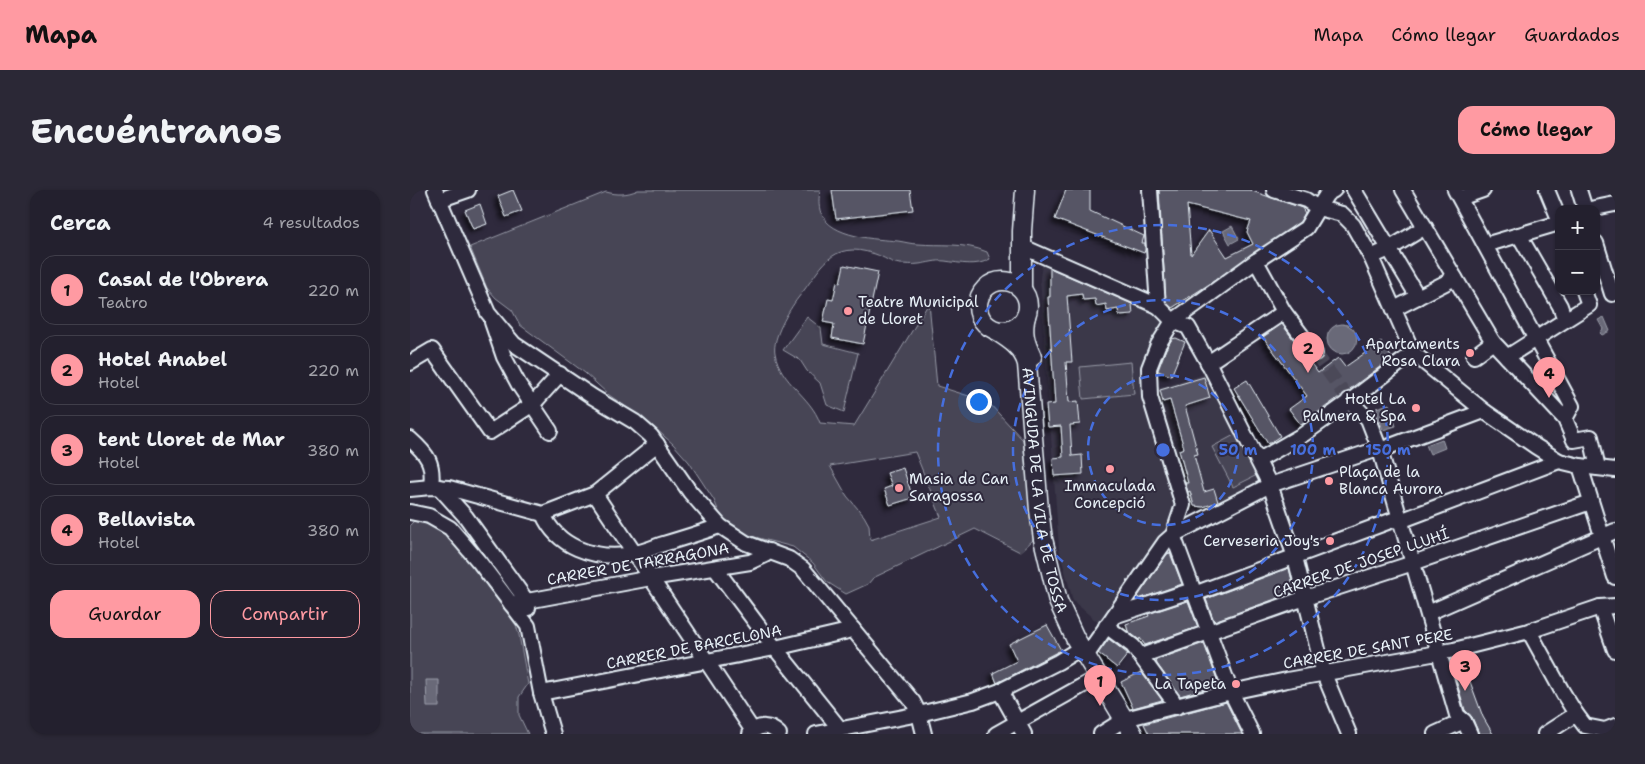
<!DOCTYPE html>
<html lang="es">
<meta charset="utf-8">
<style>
:root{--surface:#23202e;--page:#2b2836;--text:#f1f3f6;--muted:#a3a3aa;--line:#403e4a;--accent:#ff9aa2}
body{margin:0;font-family:"Shantell Sans",sans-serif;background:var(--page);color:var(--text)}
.controls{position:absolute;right:15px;top:15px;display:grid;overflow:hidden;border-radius:10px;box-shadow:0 1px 4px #0004}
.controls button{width:45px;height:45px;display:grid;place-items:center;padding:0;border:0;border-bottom:1px solid var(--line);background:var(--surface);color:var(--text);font:25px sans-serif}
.you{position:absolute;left:568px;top:211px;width:18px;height:18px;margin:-12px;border:4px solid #fff;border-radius:50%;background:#1a73e8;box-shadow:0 0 0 8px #1a73e833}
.badge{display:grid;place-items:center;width:32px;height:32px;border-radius:50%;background:var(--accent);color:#111;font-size:16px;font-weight:700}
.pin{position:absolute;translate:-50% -41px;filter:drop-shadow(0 1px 2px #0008)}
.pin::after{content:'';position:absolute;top:26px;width:18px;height:15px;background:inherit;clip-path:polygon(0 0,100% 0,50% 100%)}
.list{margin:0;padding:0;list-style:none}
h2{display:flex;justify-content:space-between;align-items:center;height:65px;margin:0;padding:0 20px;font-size:21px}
h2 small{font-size:16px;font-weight:400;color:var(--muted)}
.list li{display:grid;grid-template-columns:32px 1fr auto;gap:15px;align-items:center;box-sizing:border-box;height:70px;margin:0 10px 10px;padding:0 10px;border:1px solid var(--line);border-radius:15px}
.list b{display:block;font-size:19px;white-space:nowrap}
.list p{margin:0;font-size:16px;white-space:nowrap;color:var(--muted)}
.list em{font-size:16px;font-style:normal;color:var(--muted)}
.actions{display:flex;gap:10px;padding:15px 20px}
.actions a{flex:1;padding:11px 0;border:1px solid var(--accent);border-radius:15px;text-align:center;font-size:18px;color:var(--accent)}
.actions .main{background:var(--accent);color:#111}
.map{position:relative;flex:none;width:1205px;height:544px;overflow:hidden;border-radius:15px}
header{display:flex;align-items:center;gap:30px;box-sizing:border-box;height:70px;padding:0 25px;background:var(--accent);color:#111}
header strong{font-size:24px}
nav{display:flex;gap:28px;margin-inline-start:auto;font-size:18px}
.intro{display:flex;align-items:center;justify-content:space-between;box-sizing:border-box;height:120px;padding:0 30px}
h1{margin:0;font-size:35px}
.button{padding:12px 22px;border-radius:15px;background:var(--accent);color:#111;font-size:18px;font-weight:700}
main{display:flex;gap:30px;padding:0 30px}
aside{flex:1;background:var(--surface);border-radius:15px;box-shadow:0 1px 4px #0004}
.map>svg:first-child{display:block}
.built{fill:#3b3749}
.green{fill:#464455;stroke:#979aa6;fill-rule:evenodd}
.water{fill:#696978;stroke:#9c9fab}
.building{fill:#575565;stroke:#e8f1f8;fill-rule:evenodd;filter:url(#shadow)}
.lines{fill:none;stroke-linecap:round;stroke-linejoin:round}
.minor-tunnel{stroke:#4b4859;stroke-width:14;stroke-dasharray:14 7;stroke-linecap:butt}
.minor-casing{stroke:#e8f1f8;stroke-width:18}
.major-casing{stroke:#e8f1f8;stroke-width:21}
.minor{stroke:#2f2a3d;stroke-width:14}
.major{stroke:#2f2a3d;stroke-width:18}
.ring{fill:none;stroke:#466fde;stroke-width:2.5;stroke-dasharray:9 6}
.poi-dot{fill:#ff9aa2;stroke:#2f2a3d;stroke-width:2}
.labels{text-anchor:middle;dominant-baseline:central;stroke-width:4;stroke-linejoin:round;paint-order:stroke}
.poi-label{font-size:15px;fill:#e8f1f8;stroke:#2f2a3d;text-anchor:end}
.street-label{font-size:15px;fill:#e8f1f8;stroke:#2f2a3d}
.centre{fill:#466fde;stroke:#2f2a3d;stroke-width:2.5}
.ring-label{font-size:15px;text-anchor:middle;font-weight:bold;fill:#466fde;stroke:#2f2a3d;stroke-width:4;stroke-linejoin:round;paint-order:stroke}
</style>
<header>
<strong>Mapa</strong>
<nav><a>Mapa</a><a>Cómo llegar</a><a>Guardados</a></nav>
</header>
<div class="intro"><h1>Encuéntranos</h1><a class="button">Cómo llegar</a></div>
<main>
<aside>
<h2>Cerca<small>4 resultados</small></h2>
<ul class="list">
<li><span class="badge">1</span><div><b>Casal de l'Obrera</b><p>Teatro</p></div><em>220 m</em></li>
<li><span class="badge">2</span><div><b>Hotel Anabel</b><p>Hotel</p></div><em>220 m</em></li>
<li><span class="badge">3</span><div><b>tent Lloret de Mar</b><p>Hotel</p></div><em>380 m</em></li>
<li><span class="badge">4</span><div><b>Bellavista</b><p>Hotel</p></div><em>380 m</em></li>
</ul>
<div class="actions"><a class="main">Guardar</a><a>Compartir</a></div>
</aside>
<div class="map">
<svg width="1205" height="544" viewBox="0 0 1205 544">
<defs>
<filter id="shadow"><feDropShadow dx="-4" dy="4" stdDeviation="2.5" flood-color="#0009"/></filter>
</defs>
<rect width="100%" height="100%" fill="#2f2a3d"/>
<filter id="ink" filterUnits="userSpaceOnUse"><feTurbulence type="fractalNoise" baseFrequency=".02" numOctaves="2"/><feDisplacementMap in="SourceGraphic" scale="10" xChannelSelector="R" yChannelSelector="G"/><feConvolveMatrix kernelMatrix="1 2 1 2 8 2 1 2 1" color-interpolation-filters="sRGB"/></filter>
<g filter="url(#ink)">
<g class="built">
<polygon points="633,69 758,127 735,177 767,316 758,343 691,435 663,411 649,359 630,88"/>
<polygon points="798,183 854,292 787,327 780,313 745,206 745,199"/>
</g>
<g class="green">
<path d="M 228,0 L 410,0 C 409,7 408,16 411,23 C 421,48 466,49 488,51 C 495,52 501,54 508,54 C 531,56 554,52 577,62 L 580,69 C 567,77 550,73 535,71 C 526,70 518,73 509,74 C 503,75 496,74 490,74 C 481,73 474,67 465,64 C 419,49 412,79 388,108 C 379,120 362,148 365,163 C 370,193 401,206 410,233 L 444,236 L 519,113 L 527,196 L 578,212 L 613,250 L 623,350 L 610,362 L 565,339 L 463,388 L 458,394 L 436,404 L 417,392 L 403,373 L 383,357 L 337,345 L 323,338 L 311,327 L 304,310 L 279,272 L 263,254 L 238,232 L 199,205 L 175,183 L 110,135 L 102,120 L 86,108 L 77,98 L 60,57 L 196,2 C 207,5 217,5 228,0 ZM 505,262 L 531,327 L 460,350 L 459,335 L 454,326 L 437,306 L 420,276 Z"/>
<polygon points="397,127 411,138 413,154 448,163 434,222 417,215 410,193 397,181 390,170 373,160"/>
<polygon points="721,172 724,204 673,209 670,177"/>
<polygon points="828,243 849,284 823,297 802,257"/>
<polygon points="5,330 24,337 41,348 106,435 109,445 118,494 109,507 109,525 118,544 0,544 0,335"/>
</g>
<g class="water">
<polygon points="822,36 829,49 820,54 813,41"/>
<polygon points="1194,127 1200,141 1192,145 1190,143 1193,139 1188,130"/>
<circle cx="932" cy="149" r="15"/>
<polygon points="979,214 986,236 973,240 966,218"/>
<polygon points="1032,249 1035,258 1020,264 1016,255"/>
<polygon points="16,490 29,490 29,517 17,517"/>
</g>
<g class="building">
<polygon points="103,0 112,21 96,27 88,6"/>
<polygon points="422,0 500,0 503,20 426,29"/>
<polygon points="656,0 680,0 680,21 734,46 732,53 735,53 735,60 734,63 645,29"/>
<path d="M 749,0 L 839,0 L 892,18 L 895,23 L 890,32 L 801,93 L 762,118 L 756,112 ZM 777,15 L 841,31 L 837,42 L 843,54 L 817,67 L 799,40 L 781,65 Z"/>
<polygon points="70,14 77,34 63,39 55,20"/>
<polygon points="434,75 468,82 453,154 422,148 424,134 413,132 418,109 423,110 427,92 430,93"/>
<polygon points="640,78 722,114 723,124 709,125 708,119 697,121 696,114 686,116 685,109 673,110 672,104 657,106 662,172 656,172 659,212 668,211 670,234 660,235 662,266 672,265 673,284 644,286 643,268 653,267 651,236 638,237 636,215 645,214 638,107 640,107"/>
<polygon points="872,134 908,183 928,168 935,177 971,152 982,168 891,235 879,219 897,206 853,147"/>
<polygon points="766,148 775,152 761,186 748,181 748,180 756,159 762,149"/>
<polygon points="794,187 800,208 775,216 788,264 784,265 794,302 804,299 808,312 793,317 784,316 780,301 778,302 775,293 778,293 769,260 774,258 760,210 753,212 750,200"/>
<polygon points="837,190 870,246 858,254 824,198"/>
<polygon points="493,278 503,308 480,315 474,299 482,296 477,283"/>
<polygon points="760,363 772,394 729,409 728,406 757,364"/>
<polygon points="879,378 885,402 804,431 796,409"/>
<polygon points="778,411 788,437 735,455 730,448 729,450 718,441 716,434 739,426 738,424"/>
<polygon points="637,435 651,460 587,493 583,483 607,471 599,454"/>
<polygon points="699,449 718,464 707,478 688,463"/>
<polygon points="794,453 809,495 770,506 747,474 746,470"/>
<polygon points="1051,467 1073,527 1083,544 1069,544 1062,527 1055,520 1040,470"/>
<polygon points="731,482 752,510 723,518 711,492"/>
<polygon points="816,512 832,544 739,544 734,534"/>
</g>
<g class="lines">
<polyline class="minor-tunnel" points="905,163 939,210"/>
<defs>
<g id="minor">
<polyline points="25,0 78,123 104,154 183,207 225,232 241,246 280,302 310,336 336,353 379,369 393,379 503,512 509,524 514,544"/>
<polyline points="740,0 748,116 763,131 778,137 800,176 860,295 885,367 914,484 939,544"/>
<polyline points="864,0 896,10 908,18 932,24 943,35 961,67 1003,163 1074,221 1125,256 1149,271 1170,276 1205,280"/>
<polyline points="944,0 1008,107"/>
<polyline points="993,0 1083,152 1155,229 1164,250 1181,247 1188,278"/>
<polyline points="1045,0 1162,216 1155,229"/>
<polyline points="1137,0 1149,29"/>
<polyline points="1169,0 1175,19"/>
<polyline points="1050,8 1073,0"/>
<polyline points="29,10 58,0"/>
<polyline points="1180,19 1205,14"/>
<polyline points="1109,45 1150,116 1155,130"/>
<polyline points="1186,53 1202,104 1205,103"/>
<polyline points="1075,55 1149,33"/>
<polyline points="613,57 748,116"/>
<polyline points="961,67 979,59 1015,37"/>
<polyline points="846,71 874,122 905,163"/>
<polyline points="984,119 1045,88"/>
<polyline points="82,132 94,167 109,195 140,241"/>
<polyline points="1064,166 1083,152"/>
<polyline points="1097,167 1179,115 1174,101"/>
<polyline points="0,173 22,160 80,242 123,214 150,184"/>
<polyline points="798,173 874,122"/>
<polyline points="939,210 958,229 970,260 1047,525 1054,531 1060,544"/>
<path d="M 0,249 C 18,265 24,273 21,297"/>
<polyline points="849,270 894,244 940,211 1003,163"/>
<polyline points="1170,276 1205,387"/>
<polyline points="29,297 56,327 116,410 118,418"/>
<polyline points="0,299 21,297 39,298 133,324 185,304 247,254"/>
<polyline points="185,304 343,541"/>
<polyline points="0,322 19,326 40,338 70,373 118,436 131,503 143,544"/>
<path d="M 133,324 C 147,357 183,369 217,365 C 228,363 240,359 250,355 C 270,349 290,343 310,336"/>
<polyline points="305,378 365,458 430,539"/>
<polyline points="784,404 983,330 990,331 1149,271"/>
<polyline points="101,414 241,388 340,372 355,365 359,361"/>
<polyline points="1190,417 1205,460"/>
<polyline points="1018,423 1205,341"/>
<polyline points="704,426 783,400"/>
<polyline points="696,436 723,456 762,509 766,517"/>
<polyline points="1119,441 1153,503 1166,524 1175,536 1195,540 1205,536"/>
<polyline points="676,466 755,352 763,345 773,315 740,207 739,178 748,155 763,131 846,71 896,38 908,18 917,4 924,0"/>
<polyline points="731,466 895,408 997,375 1181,312"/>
<polyline points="590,501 614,544"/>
<polyline points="131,503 365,458 434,442 443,439"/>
<path d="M 340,544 C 349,534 360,535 369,544"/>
<polyline points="406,544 509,524 563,511 590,501 648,472 671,458"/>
<polyline points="586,544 688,487"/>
<polyline points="691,544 715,529 821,502 877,490 1044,460 1119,441 1190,417 1205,416"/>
<polyline points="842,544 821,502 763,345 860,295 962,261 970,260 1074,221"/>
<polyline points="1025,544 1054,531"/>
<polyline points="1135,544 1166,524"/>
</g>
<g id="major">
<circle cx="593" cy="116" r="25"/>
<polyline points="612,99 612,41 615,0"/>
<path d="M 616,126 C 612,142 615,152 622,167"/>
<path id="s1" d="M 586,141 C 599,149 613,158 617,174 L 629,320 L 633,349 L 648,411 L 665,448 L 723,544"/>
</g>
</defs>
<use href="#minor" class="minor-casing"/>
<use href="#major" class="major-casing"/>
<use href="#minor" class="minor"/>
<use href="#major" class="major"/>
</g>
</g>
<g class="ring">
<circle cx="753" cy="260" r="75"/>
<circle cx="753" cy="260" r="150"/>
<circle cx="753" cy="260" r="225"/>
</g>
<g class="poi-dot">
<circle cx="438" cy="121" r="5"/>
<circle cx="1060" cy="163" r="5"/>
<circle cx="1006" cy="218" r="5"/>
<circle cx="700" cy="279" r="5"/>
<circle cx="919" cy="291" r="5"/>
<circle cx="489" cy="298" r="5"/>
<circle cx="920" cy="351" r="5"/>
<circle cx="826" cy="494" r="5"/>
</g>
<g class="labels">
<g class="poi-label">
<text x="448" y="112" text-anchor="start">Teatre Municipal<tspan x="448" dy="17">de Lloret</tspan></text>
<text x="1050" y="154">Apartaments<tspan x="1050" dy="17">Rosa Clara</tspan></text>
<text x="996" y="209">Hotel La<tspan x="996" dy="17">Palmera &amp; Spa</tspan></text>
<text x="929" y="282" text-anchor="start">Plaça de la<tspan x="929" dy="17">Blanca Aurora</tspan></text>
<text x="499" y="289" text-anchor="start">Masia de Can<tspan x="499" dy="17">Saragossa</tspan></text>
<text x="700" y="296" text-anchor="middle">Immaculada<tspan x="700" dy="17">Concepció</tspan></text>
<text x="910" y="351">Cerveseria Joy's</text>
<text x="816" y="494">La Tapeta</text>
</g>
<g class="street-label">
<text stroke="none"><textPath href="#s1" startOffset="174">AVINGUDA DE LA VILA DE TOSSA</textPath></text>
<text transform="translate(951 373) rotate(-19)">CARRER DE JOSEP LLUHÍ</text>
<text transform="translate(228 374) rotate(-10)">CARRER DE TARRAGONA</text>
<text transform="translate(284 457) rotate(-11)">CARRER DE BARCELONA</text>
<text transform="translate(958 459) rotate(-10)">CARRER DE SANT PERE</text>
</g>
</g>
<circle cx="753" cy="260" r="8" class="centre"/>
<g class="ring-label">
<text x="828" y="265">50 m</text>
<text x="903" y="265">100 m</text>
<text x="978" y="265">150 m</text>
</g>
</svg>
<div class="controls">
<button>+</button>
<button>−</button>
</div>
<div class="you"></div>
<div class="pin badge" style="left:690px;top:516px">1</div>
<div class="pin badge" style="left:898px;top:183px">2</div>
<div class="pin badge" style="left:1055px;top:501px">3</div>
<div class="pin badge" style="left:1139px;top:208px">4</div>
</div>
</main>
